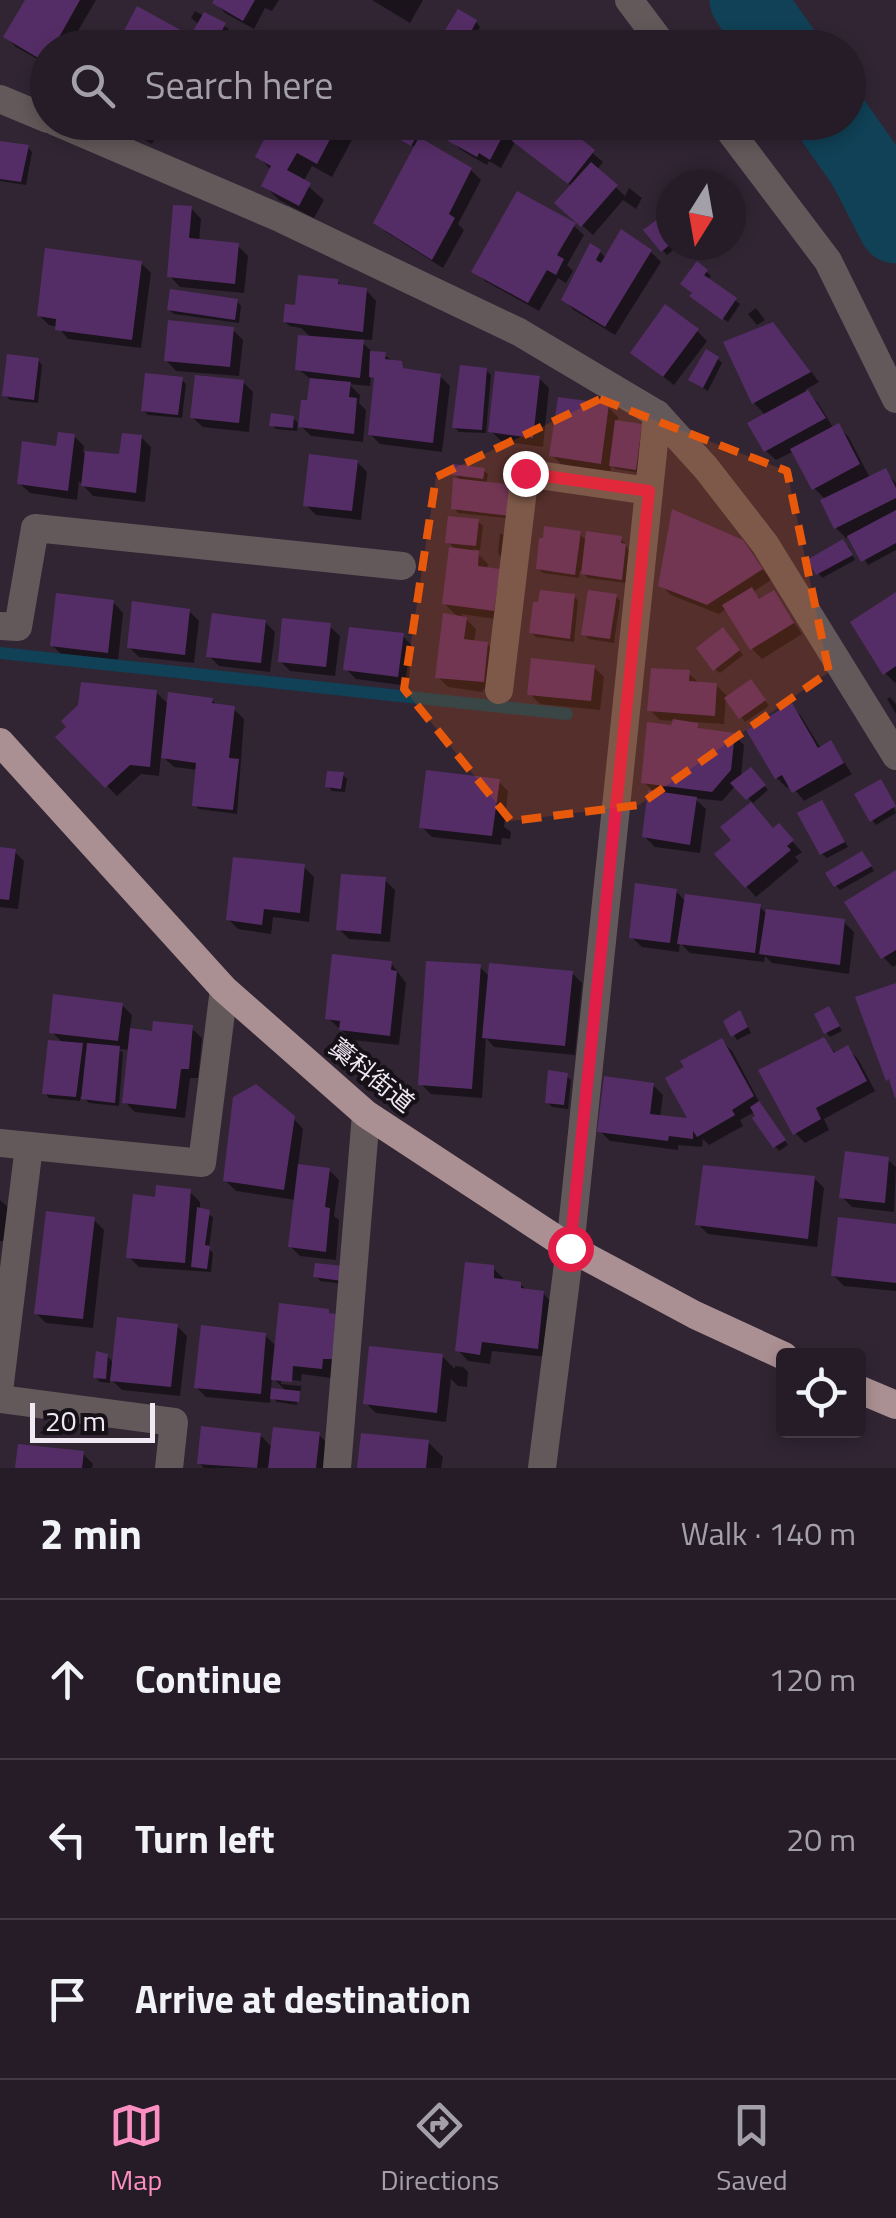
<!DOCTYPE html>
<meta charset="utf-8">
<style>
:root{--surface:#251c27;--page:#2d252f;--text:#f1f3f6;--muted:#a3a1a7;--line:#423a44;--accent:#fc8fc1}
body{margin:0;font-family:"Titillium Web","Noto Sans JP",sans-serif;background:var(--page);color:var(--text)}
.controls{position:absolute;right:30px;bottom:30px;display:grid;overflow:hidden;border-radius:10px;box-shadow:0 5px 15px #0003}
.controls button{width:90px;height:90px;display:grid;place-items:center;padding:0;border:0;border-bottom:2px solid var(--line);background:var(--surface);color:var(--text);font:50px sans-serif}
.compass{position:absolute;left:656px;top:170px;width:90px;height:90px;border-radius:50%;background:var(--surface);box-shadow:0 5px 15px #0003;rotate:191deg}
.scale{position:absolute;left:30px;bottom:25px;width:125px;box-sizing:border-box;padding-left:10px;border:5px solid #f0e8f3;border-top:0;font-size:28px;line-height:35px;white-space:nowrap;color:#f0e8f3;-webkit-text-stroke:8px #161017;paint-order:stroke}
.stop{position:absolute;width:30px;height:30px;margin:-22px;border:8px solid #e11d48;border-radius:50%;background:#fff}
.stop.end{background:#e11d48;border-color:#fff;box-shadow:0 2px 10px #0008}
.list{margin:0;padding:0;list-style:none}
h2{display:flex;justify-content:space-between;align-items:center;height:130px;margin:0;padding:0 40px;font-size:42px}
h2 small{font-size:32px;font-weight:400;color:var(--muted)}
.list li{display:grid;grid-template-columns:65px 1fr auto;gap:30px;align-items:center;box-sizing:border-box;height:160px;padding:0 40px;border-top:2px solid var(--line)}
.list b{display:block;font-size:38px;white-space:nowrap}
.list em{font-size:32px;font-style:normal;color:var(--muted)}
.icon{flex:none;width:55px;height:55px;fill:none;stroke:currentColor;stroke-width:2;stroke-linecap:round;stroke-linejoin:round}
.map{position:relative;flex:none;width:896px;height:1468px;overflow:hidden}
.search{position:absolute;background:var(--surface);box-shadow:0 5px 15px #0003;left:30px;right:30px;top:30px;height:110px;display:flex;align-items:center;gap:25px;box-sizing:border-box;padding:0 35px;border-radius:55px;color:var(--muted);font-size:38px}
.sheet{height:610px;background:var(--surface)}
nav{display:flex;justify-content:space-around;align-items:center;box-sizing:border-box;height:140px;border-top:2px solid var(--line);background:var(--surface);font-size:28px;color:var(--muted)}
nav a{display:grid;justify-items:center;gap:5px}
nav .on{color:var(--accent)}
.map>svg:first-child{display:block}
.shadow{fill:#0007;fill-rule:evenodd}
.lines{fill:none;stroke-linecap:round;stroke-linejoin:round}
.stream{stroke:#104156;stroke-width:12}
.river{stroke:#104156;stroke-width:75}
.building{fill:#552d66}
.minor{stroke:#64595a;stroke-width:28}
.trunk{stroke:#aa9092;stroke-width:28}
.route{stroke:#e11d48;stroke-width:12}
.marked{fill:#e8590c;fill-opacity:0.2;stroke:#e8590c;stroke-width:8;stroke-dasharray:20 12;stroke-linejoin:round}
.labels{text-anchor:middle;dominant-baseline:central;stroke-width:8;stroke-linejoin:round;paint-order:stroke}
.street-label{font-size:25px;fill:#f0e8f3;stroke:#161017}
</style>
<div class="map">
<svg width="896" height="1468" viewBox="0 0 896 1468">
<rect width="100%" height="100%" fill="#312534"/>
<g class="shadow">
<polygon points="28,0 96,0 68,48 48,48 48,65 16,47 6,37"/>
<polygon points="217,0 279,0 272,11 265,8 254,29 225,13 216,3"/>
<polygon points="372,0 423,0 410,23"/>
<polygon points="195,11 229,29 219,48 118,48 182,34 190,41 200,25 191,18"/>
<polygon points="476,22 480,27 469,48 437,48"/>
<polygon points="111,122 164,122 152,144"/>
<polygon points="276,122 431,122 420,141 471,170 481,180 458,224 464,230 443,268 386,232 376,222 416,148 389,130 385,139 360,125 332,177 312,166 303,182 324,200 314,218 279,200 264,185 272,171 258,156"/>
<polygon points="460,122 556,122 603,162 597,170 625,196 629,188 642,198 636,209 623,200 593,235 568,213 572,187 516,140 501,168 489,161 487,165 461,150 451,140"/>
<polygon points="0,143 28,147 32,152 26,185 0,181"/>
<polygon points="191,208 201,219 199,242 238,246 248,256 244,293 180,287 170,276"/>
<polygon points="574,226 584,235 567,265 573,271 566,283 558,278 539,311 485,281 475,271"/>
<polygon points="646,231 671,235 671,245 679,245 667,255"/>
<polygon points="600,252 606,258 651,252 661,262 615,335 574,310 564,300"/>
<polygon points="141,263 151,273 141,348 68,339 58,327 49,325 39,315"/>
<polygon points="707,272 711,276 708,280 740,304 728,322 697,300 688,288"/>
<polygon points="337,281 344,288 366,290 376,301 372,340 359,339 374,354 384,355 409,372 440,376 450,386 442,452 380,444 370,434 376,381 371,376 370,386 349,384 360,395 359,403 366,410 363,442 311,436 298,423 297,431 276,429 272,425 293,418 301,426 312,380 298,369 312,338 301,328 290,326 285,322 294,307"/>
<polygon points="237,301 241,306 239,323 174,314 169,310"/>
<polygon points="756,308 765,320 757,325 748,314"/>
<polygon points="233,330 243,340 239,376 176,371 166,360"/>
<polygon points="697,331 707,341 674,385 633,353"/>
<polygon points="783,335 819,382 805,390 818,403 834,429 838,427 848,436 870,478 885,471 896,483 896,550 868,565 850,535 846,538 836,528 826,500 814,488 794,451 776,460 766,451 766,416 754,403"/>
<polygon points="718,359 722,363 708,391 696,384"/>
<polygon points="38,360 42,365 38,403 10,400 5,395"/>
<polygon points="486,370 491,375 486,433 459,432 454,427"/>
<polygon points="539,378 549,388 543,447 501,441 491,431"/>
<polygon points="182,380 186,384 182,418 148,415 143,410"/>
<polygon points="243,382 253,392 249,432 203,427 192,417"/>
<polygon points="608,407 618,417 617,423 640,426 645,431 640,473 616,469 611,465 610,473 562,465 552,455"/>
<polygon points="74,436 84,446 83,453 121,457 141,437 151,447 145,502 93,496 79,481 77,500 30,493 19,483"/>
<polygon points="357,462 367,472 361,520 316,515 306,505"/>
<polygon points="483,470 488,474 486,485 514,519 458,513 454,508 463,482 454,474"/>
<polygon points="478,521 483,526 480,550 473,549 488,564 487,569 509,581 503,620 461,614 476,629 474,643 487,644 497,654 493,691 483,689 483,692 448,687 438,677 459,618 444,603 457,551 448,542"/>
<polygon points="500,534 507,534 502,558 498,553"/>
<polygon points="580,534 587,542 620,539 625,543 629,551 626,583 588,578 580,570 579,578 543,573 538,568"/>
<polygon points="742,542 771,580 753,592 761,600 773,593 802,634 762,659 752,649 727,608 719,614 671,595 661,585"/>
<polygon points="848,546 855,560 822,578 818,573"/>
<polygon points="896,595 896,682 895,683 885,673"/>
<polygon points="574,596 578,601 574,642 536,637 532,633"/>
<polygon points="616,596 620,601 614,643 589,639 584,634"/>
<polygon points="113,602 123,613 118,661 62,655 52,645"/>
<polygon points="189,611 199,621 194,663 139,657 129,647"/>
<polygon points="265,622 275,632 270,672 219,666 209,656"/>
<polygon points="329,626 340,636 335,676 290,671 280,661"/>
<polygon points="402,635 412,646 408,686 356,679 346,669"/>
<polygon points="727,635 743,655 720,673 715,669"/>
<polygon points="594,667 604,677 600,710 540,704 530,694"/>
<polygon points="688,673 700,684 716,685 729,698 755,686 769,706 745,722 726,696 724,724 694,722 703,732 734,735 744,745 741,778 751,770 768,790 753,803 736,785 722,801 694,798 706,809 700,853 655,847 645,837 655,793 644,782 675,721 660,720 650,710"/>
<polygon points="156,692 169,705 212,700 218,706 234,709 244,719 237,814 199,809 194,805 198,770 174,767 161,755 159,776 141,774 117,796 59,737"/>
<polygon points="890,697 896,704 896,714 887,699"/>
<polygon points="791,706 801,716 821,749 831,743 852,774 804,801 791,785 787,788 777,778"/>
<polygon points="342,774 347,779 345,792 332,791 328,786"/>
<polygon points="498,781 508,791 504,827 511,832 510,839 502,838 501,845 432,837 422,827"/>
<polygon points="885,787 896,813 876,825 872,820"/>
<polygon points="822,803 848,847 827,858 822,854"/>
<polygon points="779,827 802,852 795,857 799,861 756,897 717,854"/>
<polygon points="0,850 14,851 24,861 18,909 0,907"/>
<polygon points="866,858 874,871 840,890 836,886"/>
<polygon points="304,867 314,877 309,922 273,917 271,934 238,929 228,919"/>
<polygon points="896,873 896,965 893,967 883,957"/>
<polygon points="385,880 395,890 390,942 349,939 339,929"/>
<polygon points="676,891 686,902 760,907 765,912 844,922 854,932 849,974 772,963 765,956 764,962 690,953 680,943 679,952 642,947 631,937"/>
<polygon points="391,963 406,983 399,1045 352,1040 328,1018"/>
<polygon points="480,967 490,977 572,973 582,983 575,1055 494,1047 486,1038 482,1098 431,1094 421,1084"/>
<polygon points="122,1005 132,1015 130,1030 154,1034 191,1028 202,1038 198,1078 190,1078 185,1118 135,1112 125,1102 130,1050 119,1049 123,1053 119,1106 89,1103 81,1095 80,1101 49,1098 45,1093 64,1044 52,1032"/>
<polygon points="833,1013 842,1031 830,1037 826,1032"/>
<polygon points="744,1018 751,1033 737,1040 726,1022"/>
<polygon points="824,1040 837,1055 848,1049 858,1059 875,1091 824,1119 829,1130 805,1143 795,1133"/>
<polygon points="722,1041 732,1051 762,1107 788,1145 779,1151 775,1146 756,1111 740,1120 743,1126 709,1145 703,1139 702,1147 678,1145 678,1150 610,1141 600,1131 653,1085 663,1095 660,1118 691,1122"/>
<polygon points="566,1076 571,1080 568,1109 552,1107 547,1102"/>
<polygon points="293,1118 303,1129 298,1166 329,1170 339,1180 334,1216 339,1220 336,1260 300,1256 290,1246 296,1200 236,1191 226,1181"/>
<polygon points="888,1160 896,1167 894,1212 852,1207 842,1197"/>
<polygon points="814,1178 824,1188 817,1247 708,1234 698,1224"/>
<polygon points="190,1192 200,1202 200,1210 213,1217 209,1249 213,1253 211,1272 139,1267 129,1257 158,1199"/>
<polygon points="0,1200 8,1207 4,1241 0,1241"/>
<polygon points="94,1220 104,1230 93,1328 46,1323 36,1313"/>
<polygon points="896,1226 896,1291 844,1286 834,1276"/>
<polygon points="317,1266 345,1284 320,1281 316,1276"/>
<polygon points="493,1268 503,1278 503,1282 520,1284 528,1291 543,1293 553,1304 547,1357 492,1351 490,1364 468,1361 458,1350"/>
<path d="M 328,1311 L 345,1327 L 331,1378 L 302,1374 L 301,1381 L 281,1379 L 281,1384 L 301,1386 L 301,1391 L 296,1391 L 297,1405 L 277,1402 L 271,1396 L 270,1403 L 206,1397 L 196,1387 L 265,1335 L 277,1347 ZM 272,1378 L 278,1383 L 287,1392 L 271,1390 Z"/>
<polygon points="177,1326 187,1336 180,1396 122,1390 110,1378 110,1383 100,1382 95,1377 107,1356 114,1363"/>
<polygon points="442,1356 455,1369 455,1366 463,1367 468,1372 467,1387 458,1386 451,1379 446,1422 376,1413 366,1403"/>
<polygon points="260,1435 273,1448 319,1435 329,1445 327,1468 204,1468 199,1463"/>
<polygon points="428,1442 443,1457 441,1468 360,1468"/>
<polygon points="83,1454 93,1464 92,1468 17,1468"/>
</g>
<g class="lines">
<polyline class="stream" points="0,653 567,714"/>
<g class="river">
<polyline points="747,0 781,48"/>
<polyline points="834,122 865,166 896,226"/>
</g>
</g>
<g class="building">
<polygon points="25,0 80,0 53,48 48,48 45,62 3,37"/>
<polygon points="214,0 255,0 243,21 212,3"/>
<polygon points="137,6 184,32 175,48 115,48"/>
<polygon points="458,9 477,20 463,48 434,48"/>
<polygon points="204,12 226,23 214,45 190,48 193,41 189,38"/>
<polygon points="273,122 339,122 317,164 297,153 287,170 311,183 299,206 261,186 271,166 255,157"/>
<polygon points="393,122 425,122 411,146 387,132"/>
<polygon points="457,122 510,122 490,160 479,153 477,157 448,141"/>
<polygon points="521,122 560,122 595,150 568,184 512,141 515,136 512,134"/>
<polygon points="419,137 472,168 449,214 455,218 432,260 373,223"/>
<polygon points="0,141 29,145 21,182 0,179"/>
<polygon points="591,162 618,185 581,227 554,203"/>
<polygon points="517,191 576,223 557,255 564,259 556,275 547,270 528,303 471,272"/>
<polygon points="173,205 192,206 189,238 239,243 235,284 167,277"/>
<polygon points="659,218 671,232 671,244 661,252 643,230"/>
<polygon points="621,229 652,250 605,327 561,300 590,243 601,250 596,260 601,263"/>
<polygon points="45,248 142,261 132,340 55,330 56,319 37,316"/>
<polygon points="697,261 708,270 704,275 737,298 722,320 689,296 692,293 680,284"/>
<polygon points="298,275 338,279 338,284 367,288 363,332 283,322 285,304 295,305"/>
<polygon points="170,289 238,299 235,320 167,310"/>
<polygon points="665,304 699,329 663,377 630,353"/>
<polygon points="168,320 234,327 230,367 164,361"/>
<polygon points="773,322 811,372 752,404 723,342"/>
<polygon points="298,335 364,340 360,378 295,370"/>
<polygon points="706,349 719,357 703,388 688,380"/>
<polygon points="370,351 386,352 385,359 402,361 403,368 441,374 433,443 368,435 374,378 369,377"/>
<polygon points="7,354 39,358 34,400 2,396"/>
<polygon points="460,365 487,368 482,430 452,428"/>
<polygon points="495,371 540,376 533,438 488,432"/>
<polygon points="145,373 183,377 178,415 141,411"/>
<polygon points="195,375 244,380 239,423 190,418"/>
<polygon points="310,378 351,382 349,397 357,398 354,434 298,427 301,400 307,400"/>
<polygon points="808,390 826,418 764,452 747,423"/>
<polygon points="558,397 609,404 601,464 549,456"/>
<polygon points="271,413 294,416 293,428 269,426"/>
<polygon points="615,420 642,424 636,470 609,466"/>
<polygon points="839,423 860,464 812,490 790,449"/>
<polygon points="58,432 75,434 68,491 17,484 22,441 56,446"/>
<polygon points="122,433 142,435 136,493 81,486 85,451 119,454"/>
<polygon points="309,454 358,460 352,511 303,506"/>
<polygon points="453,464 485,468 483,479 452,475"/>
<polygon points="886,468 896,488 896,498 834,529 820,500"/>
<polygon points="453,478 514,485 510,516 451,509"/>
<polygon points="672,509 743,540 763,569 707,605 658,586"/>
<polygon points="896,510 896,543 861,562 847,536"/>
<polygon points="448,516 479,519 476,546 445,543"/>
<polygon points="544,526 581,531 575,575 536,569 539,538 543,538"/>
<polygon points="586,531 622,536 621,543 626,544 622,580 581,574"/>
<polygon points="843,539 853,555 816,575 807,560"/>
<polygon points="449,547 479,551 478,566 500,569 494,611 442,604"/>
<polygon points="752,587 759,599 774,590 794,623 750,650 722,605"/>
<polygon points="540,590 575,594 570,639 529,633 533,602 538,602"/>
<polygon points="588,590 617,594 610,639 581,635"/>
<polygon points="896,592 896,666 883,675 850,622"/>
<polygon points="56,593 114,600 108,653 50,646"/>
<polygon points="132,601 190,609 185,655 127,648"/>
<polygon points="212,613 266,620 261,663 206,657"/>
<polygon points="443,613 467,617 464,639 488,642 484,682 435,678"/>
<polygon points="282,618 331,623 326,667 278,662"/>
<polygon points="349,627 404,633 398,677 343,670"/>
<polygon points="723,627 740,650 713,671 696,648"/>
<polygon points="531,658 595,665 591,701 527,695"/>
<polygon points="651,668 690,670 689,681 717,683 715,716 647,711"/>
<polygon points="751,679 766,700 739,719 724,698"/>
<polygon points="81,682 157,690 150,767 130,765 105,788 55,737 66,727 61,721 78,705"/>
<polygon points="168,692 213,698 212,703 235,706 229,758 239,759 233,810 192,806 196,763 161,758"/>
<polygon points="792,703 818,748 831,740 844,763 792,793 782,775 775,779 746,730"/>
<polygon points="673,719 698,723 698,728 735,733 731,770 712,792 641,783 647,722 671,725"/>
<polygon points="751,767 766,785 746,800 730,783"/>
<polygon points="426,770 500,779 492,836 419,828"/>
<polygon points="327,771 344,772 341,789 325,787"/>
<polygon points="881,779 896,806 870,822 854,794"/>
<polygon points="648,790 697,797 690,845 642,837"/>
<polygon points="822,800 845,842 820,855 797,813"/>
<polygon points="751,802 773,828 779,823 794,840 787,846 791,850 745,888 714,854 731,840 720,827"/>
<polygon points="0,847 16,849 9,900 0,899"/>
<polygon points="862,851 872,866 834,887 825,873"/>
<polygon points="233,857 305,864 300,913 264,909 262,925 226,920"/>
<polygon points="896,870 896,950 881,959 844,902"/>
<polygon points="341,874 386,877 381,934 336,930"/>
<polygon points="635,883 677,889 670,943 629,938"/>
<polygon points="685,894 761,904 755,953 677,944"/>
<polygon points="766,909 845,919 840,965 759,954"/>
<polygon points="332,954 392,961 391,970 397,971 390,1036 339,1030 340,1021 325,1019"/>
<polygon points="426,961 481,964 472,1089 418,1085"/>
<polygon points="489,963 573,971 565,1046 482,1038"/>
<polygon points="896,983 896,1098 895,1098 889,1079 886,1081 855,997"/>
<polygon points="53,994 123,1003 118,1041 49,1033"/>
<polygon points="829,1006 840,1026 824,1034 814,1014"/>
<polygon points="740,1010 748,1027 731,1037 723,1021"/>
<polygon points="153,1021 193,1025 189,1069 181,1069 176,1109 122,1103 130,1028 152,1031"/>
<polygon points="824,1037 834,1053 848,1045 867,1081 816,1108 821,1119 793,1135 758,1070"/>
<polygon points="722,1038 754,1096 732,1110 735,1115 697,1137 693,1131 693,1139 669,1136 668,1141 597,1132 604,1076 654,1083 650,1114 687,1118 665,1078 684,1067 680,1061"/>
<polygon points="48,1040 83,1043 76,1097 42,1094"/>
<polygon points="87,1043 120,1046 115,1103 81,1099"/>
<polygon points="548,1070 568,1073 564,1105 545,1103"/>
<polygon points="256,1084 295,1116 284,1190 223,1181 233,1097"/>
<polygon points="759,1101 786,1140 773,1148 752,1118 755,1116 750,1107"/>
<polygon points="845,1151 889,1157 885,1203 839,1198"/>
<polygon points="298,1164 330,1168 325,1207 330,1208 326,1252 288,1247"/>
<polygon points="703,1165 815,1176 808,1239 695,1225"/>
<polygon points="156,1185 191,1189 185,1263 126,1258 133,1194 155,1197"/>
<polygon points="197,1207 210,1210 205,1245 210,1246 207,1269 191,1267"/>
<polygon points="46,1211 95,1217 83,1319 34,1314"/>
<polygon points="838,1217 896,1224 896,1283 831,1276"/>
<polygon points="465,1262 494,1265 494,1278 521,1282 521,1288 544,1291 538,1349 482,1342 480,1355 455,1351"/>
<polygon points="315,1263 343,1266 342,1281 313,1277"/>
<polygon points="279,1303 329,1309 329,1313 336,1314 332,1359 323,1359 322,1369 293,1366 292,1382 271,1380"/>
<polygon points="117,1317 178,1324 171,1387 110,1381"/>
<polygon points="201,1325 266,1333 261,1394 194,1388"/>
<polygon points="369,1346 443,1354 437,1413 363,1404"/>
<polygon points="96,1351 108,1354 106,1379 93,1378"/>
<polygon points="271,1388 300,1391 299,1402 270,1399"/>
<polygon points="201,1426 261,1433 257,1468 197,1464"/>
<polygon points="273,1427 320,1432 316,1468 268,1468"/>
<polygon points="361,1433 429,1440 426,1468 357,1468"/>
<polygon points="18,1444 84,1451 82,1468 15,1468"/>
</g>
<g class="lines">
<g class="minor">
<polyline points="629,0 665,48"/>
<polyline points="0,99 48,119"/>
<polyline points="56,122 282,219 519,332 657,414 706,468 765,544 896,756"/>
<polyline points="723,122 828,261 896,399"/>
<polyline points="0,626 18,627 35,528 402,566"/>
<polyline points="499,690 525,473 649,491"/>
<polyline points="0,1143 202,1163 224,989"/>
<polyline points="0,1383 29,1146"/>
<polyline points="0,1399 174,1422 169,1468"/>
<polyline points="337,1468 366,1114"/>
<polyline points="542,1468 570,1248 657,414"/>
</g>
<g class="trunk">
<polyline points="0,742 224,989 366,1114 570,1248 695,1315 784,1356"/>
<polyline points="858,1389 896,1405"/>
</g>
</g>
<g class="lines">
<polyline class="route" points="525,473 649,491 570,1248"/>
</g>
<path class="marked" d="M 600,399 L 787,471 L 829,672 L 639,805 L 511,821 L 404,689 L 436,477 Z"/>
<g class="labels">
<g class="street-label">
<text transform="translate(372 1075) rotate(39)">藁科街道</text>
</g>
</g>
</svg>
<div class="controls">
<button><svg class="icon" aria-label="locate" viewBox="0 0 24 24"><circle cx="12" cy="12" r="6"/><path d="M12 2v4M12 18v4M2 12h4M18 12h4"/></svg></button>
</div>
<svg class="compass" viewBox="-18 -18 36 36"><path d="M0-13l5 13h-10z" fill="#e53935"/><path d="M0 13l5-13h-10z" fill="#a3a1a7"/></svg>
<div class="scale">20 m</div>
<div class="stop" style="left:570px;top:1248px"></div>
<div class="stop end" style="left:525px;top:473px"></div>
<div class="search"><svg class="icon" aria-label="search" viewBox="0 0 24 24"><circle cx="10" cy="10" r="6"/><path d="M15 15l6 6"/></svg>Search here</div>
</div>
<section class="sheet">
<h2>2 min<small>Walk · 140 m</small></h2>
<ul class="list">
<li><svg class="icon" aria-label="ahead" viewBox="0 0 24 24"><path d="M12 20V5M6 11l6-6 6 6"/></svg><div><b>Continue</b></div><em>120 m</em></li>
<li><svg class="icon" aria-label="left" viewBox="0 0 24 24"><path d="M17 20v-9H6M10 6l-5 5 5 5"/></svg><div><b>Turn left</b></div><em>20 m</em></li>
<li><svg class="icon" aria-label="arrive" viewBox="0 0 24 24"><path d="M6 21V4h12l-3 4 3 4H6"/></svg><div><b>Arrive at destination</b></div></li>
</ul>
</section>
<nav>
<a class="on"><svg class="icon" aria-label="map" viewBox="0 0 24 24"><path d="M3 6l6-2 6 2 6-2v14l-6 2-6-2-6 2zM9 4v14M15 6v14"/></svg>Map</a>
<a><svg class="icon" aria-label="directions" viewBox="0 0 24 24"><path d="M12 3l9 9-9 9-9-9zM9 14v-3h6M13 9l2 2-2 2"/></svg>Directions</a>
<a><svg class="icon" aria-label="saved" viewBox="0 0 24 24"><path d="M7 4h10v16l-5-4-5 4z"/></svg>Saved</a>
</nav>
